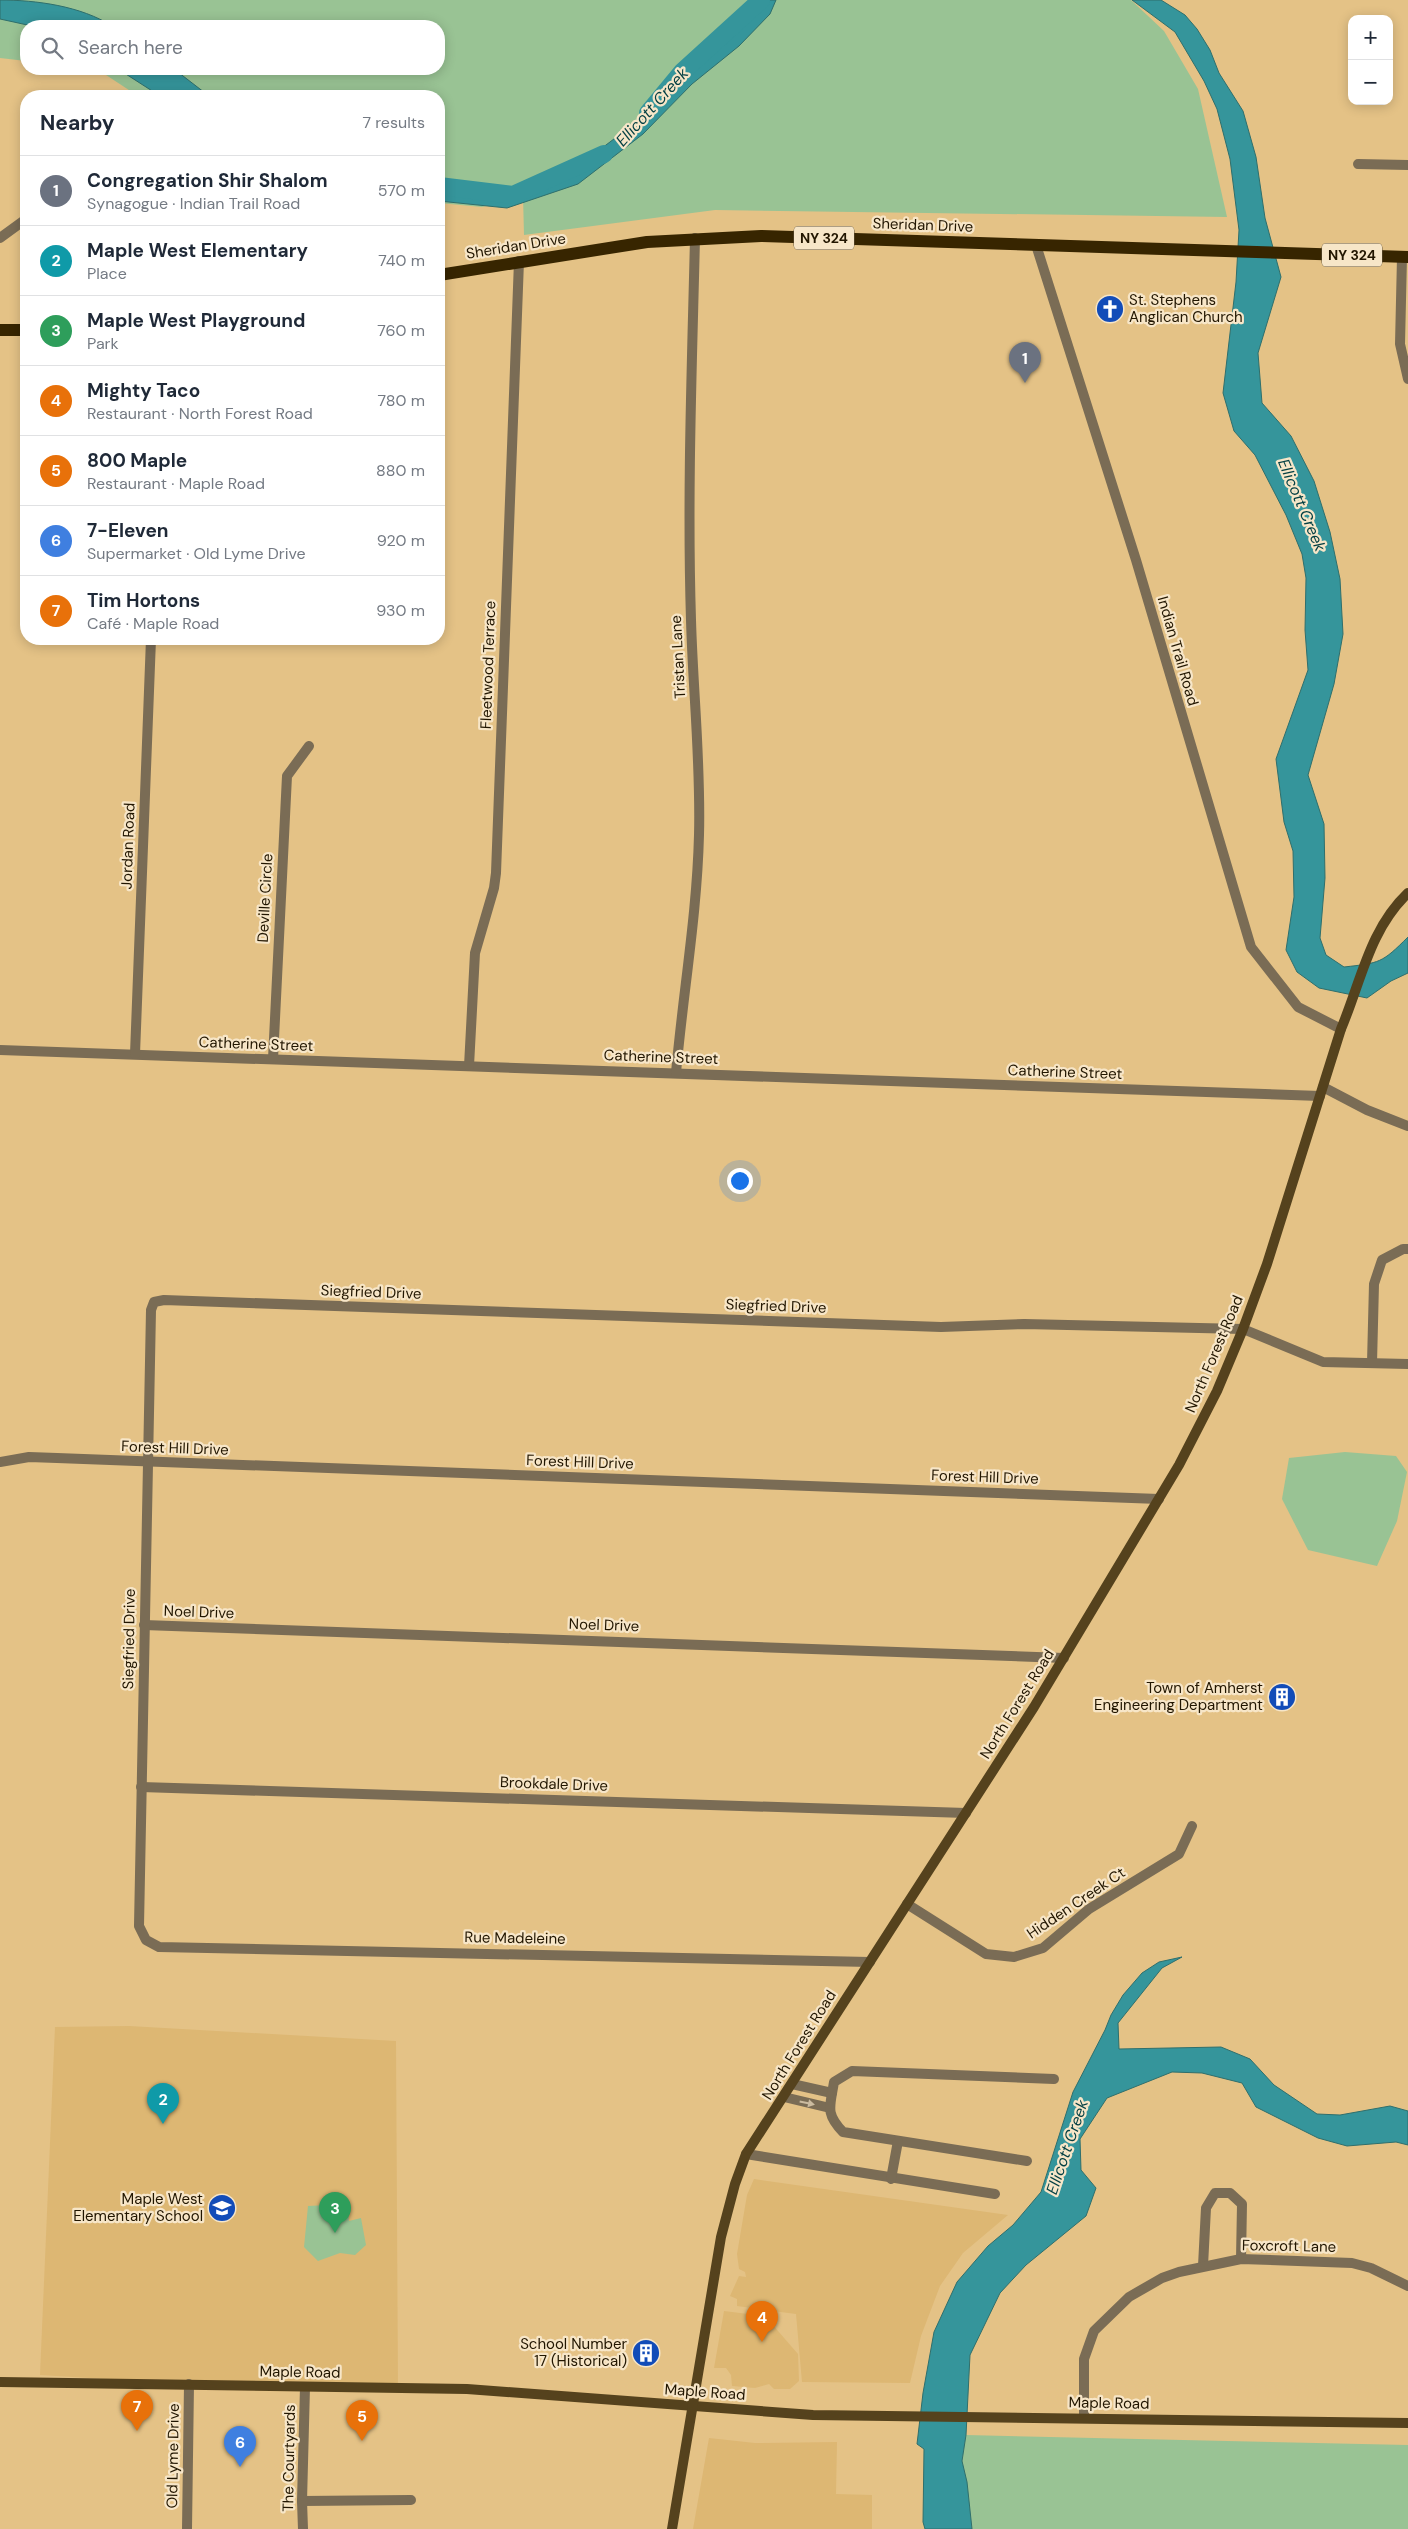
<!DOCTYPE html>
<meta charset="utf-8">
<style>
:root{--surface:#fff;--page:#f6f6f7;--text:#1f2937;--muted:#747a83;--line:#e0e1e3;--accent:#d93025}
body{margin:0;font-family:"DM Sans",sans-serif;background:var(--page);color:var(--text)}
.controls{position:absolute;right:15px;top:15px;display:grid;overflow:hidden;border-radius:10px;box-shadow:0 2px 12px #0003}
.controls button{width:45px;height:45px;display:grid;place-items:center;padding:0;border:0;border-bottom:1px solid var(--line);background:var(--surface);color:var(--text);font:25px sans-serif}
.you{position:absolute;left:739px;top:1180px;width:18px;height:18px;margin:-12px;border:4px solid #fff;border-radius:50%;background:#1a73e8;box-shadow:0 0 0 8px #1a73e833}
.badge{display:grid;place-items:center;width:32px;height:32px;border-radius:50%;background:var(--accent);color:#fff;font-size:16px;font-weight:700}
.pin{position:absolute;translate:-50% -41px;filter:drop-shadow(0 1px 2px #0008)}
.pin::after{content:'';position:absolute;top:26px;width:18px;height:15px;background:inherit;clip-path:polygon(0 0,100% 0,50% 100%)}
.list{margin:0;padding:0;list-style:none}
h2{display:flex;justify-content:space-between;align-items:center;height:65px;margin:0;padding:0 20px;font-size:21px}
h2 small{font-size:16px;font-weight:400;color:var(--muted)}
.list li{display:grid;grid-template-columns:32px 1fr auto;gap:15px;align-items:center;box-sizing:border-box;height:70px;padding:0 20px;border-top:1px solid var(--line)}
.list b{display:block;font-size:19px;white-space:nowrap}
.list p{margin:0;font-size:16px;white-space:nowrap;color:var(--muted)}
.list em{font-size:16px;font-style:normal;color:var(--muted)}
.icon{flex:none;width:28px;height:28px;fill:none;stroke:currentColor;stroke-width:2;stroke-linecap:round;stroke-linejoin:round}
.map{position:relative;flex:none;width:1408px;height:2529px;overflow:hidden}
.search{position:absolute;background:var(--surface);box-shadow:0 2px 12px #0003;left:20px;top:20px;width:425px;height:55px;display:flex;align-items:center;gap:12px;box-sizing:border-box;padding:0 18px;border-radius:20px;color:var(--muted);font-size:19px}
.panel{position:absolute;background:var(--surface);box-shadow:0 2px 12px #0003;left:20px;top:90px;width:425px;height:555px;border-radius:20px}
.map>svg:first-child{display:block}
.built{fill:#ddb773}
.green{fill:#99c394}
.water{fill:#35959b;stroke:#2f6f6c}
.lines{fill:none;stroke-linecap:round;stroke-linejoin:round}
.river{stroke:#35959b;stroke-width:18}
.street{stroke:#7a6c55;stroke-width:10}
.secondary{stroke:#55421d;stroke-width:10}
.primary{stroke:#372500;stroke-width:12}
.oneway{fill:#cbbba0}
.labels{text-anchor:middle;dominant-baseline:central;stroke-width:4.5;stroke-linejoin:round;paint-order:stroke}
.shield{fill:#f7e6c8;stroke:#62543c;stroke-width:1}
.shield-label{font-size:14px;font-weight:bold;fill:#221600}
.street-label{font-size:15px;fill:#221600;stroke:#f7e6c8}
.poi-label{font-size:15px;fill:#221600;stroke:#f7e6c8;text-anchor:end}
.water-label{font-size:16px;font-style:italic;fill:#023f43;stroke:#f7e6c8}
</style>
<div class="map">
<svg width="1408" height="2529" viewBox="0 0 1408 2529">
<rect width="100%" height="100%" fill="#e4c286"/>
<g class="built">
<polygon points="129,2026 396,2041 398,2388 189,2384 40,2375 55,2027"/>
<polygon points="754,2179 1008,2215 963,2253 940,2286 921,2336 910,2383 802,2382 796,2314 737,2306 737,2299 730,2296 739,2276 746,2277 745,2272 739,2269 737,2254 747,2195"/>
<polygon points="724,2311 765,2316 798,2354 799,2381 790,2389 774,2389 769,2384 755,2388 732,2386 731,2375 726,2368 714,2368"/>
<polygon points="709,2438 755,2443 837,2442 836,2494 872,2495 872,2529 693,2529"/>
</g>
<g class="green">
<polygon points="0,0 1131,0 1164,31 1198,89 1227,217 715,210 524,235 523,196 482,207 439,203 439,96 138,96 103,73 79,69 439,69 439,26 26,26 26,61 0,58"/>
<polygon points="1345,1452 1396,1456 1407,1472 1397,1521 1377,1566 1308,1550 1282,1499 1289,1458"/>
<polygon points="347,2204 349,2221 361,2218 366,2245 355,2255 340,2253 318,2261 304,2247 308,2206"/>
<polygon points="966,2435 1408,2445 1408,2529 972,2529 962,2461"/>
</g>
<g class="water">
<path d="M 0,0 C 36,0 81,6 112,26 L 32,26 L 0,19 Z"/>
<polygon points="759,0 776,0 770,14 739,46 692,84 643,134 578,184 507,208 439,201 439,190 503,197 573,170 635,123 756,8"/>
<path d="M 1132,0 L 1161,0 L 1185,15 L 1197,29 L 1210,50 L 1219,73 L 1243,111 L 1256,157 L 1265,218 L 1281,277 L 1258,353 L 1262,403 L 1291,436 L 1314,481 L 1330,532 L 1340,579 L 1343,634 L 1334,684 L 1308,775 L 1324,824 L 1325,878 L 1320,938 L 1326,955 L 1344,967 C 1380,963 1382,963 1408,937 L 1408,973 L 1391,981 L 1367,998 L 1319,988 L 1297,972 L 1286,950 L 1294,897 L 1293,851 L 1284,822 L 1276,759 L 1308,670 L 1305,630 L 1306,578 L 1302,554 L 1286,515 L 1255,455 L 1234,431 L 1223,393 L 1236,282 L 1239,230 L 1230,159 L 1217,109 L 1204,81 L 1175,32 Z"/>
<polygon points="118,69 174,69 209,96 160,96"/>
<polygon points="1182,1957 1162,1968 1118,2023 1119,2049 1221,2047 1250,2059 1274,2085 1317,2114 1340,2115 1390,2106 1408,2111 1408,2145 1396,2142 1347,2146 1318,2138 1256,2107 1242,2083 1202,2073 1172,2072 1107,2098 1080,2139 1081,2170 1096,2188 1086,2216 1026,2265 1000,2293 970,2355 966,2435 962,2461 967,2482 972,2529 925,2529 923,2522 924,2449 917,2444 923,2393 934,2332 957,2282 988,2246 1013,2225 1041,2192 1073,2092 1105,2030 1111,2015 1123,1995 1142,1973 1159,1962"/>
</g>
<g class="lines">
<g class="river">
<polyline points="648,113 682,72 761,0"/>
<polyline points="439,186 513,195 604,154"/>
</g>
<g class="street">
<polyline points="1358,164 1408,165"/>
<polyline points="0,238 26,219"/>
<polyline points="1036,245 1136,560 1251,947 1298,1007 1341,1029"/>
<polyline points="1402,257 1400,344 1408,379"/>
<polyline points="0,1050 1320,1096"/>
<polyline points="135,1054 151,639"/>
<polyline points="273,1059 287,776 309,746"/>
<polyline points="469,1066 475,953 494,888 496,873 519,261"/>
<path d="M 676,1073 C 683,993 697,915 699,835 C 701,763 693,692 691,620 C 687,493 692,365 695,238"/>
<polyline points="1323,1087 1367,1110 1408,1126"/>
<polyline points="1372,1363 1374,1284 1382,1260 1403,1249 1408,1249"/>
<polyline points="0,1462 29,1457 57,1458 1159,1499"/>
<polyline points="144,1625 1064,1658"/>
<polyline points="141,1787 966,1813"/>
<polyline points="907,1904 986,1954 1014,1957 1043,1948 1089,1909 1179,1854 1192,1826"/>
<polyline points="870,1962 159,1947 146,1940 139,1926 151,1310 154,1302 164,1300 941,1327 1024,1324 1243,1329 1323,1362 1408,1364"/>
<polyline points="792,2084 832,2093"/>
<polyline points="784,2097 830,2108"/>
<polyline points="746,2154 995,2194"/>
<path d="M 1027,2161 L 843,2132 C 825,2113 830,2107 834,2082 L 852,2071 L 1054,2079"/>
<polyline points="891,2179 898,2141"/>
<polyline points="1203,2266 1206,2208 1215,2193 1230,2193 1242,2204 1241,2259"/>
<polyline points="1084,2417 1084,2359 1094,2331 1129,2297 1162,2278 1179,2272 1241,2259 1352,2263 1371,2268 1408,2286"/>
<polyline points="302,2501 411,2500"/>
<polyline points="187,2529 189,2384"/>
<polyline points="303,2529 302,2501 305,2387"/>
</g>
<g class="secondary">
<polyline points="0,2382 467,2389 813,2415 1408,2423"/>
<path d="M 672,2529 L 721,2237 L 735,2184 L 746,2154 L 1034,1707 L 1179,1465 L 1217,1391 L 1243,1329 L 1267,1264 L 1341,1029 C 1361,982 1369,930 1408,893"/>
</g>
<g class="primary">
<polyline points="439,275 647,242 761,236 1408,257"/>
<polyline points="0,330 26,330"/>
</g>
</g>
<defs><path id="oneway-solid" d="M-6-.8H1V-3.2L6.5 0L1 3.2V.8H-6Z" transform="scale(1.25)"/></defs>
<use class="oneway" href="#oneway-solid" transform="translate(807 2103) rotate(12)"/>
<defs>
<symbol id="church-disc" viewBox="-11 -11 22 22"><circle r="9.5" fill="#124cb8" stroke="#f7e6c8"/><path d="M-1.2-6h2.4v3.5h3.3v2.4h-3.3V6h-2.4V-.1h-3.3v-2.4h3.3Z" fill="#fff"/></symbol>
<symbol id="building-disc" viewBox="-11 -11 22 22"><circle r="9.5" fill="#124cb8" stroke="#f7e6c8"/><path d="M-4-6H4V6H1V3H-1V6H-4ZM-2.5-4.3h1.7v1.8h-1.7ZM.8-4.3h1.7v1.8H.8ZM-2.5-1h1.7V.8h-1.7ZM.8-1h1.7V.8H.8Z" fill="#fff"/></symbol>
<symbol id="school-disc" viewBox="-11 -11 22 22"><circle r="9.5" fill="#124cb8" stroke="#f7e6c8"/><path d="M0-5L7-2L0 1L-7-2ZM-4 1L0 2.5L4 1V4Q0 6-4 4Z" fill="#fff"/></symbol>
</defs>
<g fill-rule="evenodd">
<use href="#church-disc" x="1094" y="293" width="32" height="32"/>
<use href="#building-disc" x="1266" y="1681" width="32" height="32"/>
<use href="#school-disc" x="206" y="2192" width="32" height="32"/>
<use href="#building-disc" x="630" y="2337" width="32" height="32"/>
</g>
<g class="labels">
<g class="shield">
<rect x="794" y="226.5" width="60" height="23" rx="4"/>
<rect x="1322" y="243.5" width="60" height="23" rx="4"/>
</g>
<g class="shield-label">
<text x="824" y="238">NY 324</text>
<text x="1352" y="255">NY 324</text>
</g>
<g class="street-label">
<text transform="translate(923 225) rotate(2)">Sheridan Drive</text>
<text transform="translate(516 246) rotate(-9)">Sheridan Drive</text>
<text transform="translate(1178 651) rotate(74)">Indian Trail Road</text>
<text transform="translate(678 657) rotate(-93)">Tristan Lane</text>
<text transform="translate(488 665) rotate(-88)">Fleetwood Terrace</text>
<text transform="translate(128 846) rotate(-88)">Jordan Road</text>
<text transform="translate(265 898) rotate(-87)">Deville Circle</text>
<text transform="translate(256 1044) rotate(2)">Catherine Street</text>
<text transform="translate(661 1057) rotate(2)">Catherine Street</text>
<text transform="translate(1065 1072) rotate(2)">Catherine Street</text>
<text transform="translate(371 1292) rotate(2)">Siegfried Drive</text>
<text transform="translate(776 1306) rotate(2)">Siegfried Drive</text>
<text transform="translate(1214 1354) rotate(-67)">North Forest Road</text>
<text transform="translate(175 1448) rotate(2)">Forest Hill Drive</text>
<text transform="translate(580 1462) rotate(2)">Forest Hill Drive</text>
<text transform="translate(985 1477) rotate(2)">Forest Hill Drive</text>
<text transform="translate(199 1612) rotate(2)">Noel Drive</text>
<text transform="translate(604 1625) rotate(2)">Noel Drive</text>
<text transform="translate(129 1639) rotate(-89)">Siegfried Drive</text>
<text transform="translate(1017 1704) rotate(-58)">North Forest Road</text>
<text transform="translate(554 1784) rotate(2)">Brookdale Drive</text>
<text transform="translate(1076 1903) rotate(-34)">Hidden Creek Ct</text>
<text transform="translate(515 1938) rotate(1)">Rue Madeleine</text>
<text transform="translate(799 2045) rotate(-58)">North Forest Road</text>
<text transform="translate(1289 2246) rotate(1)">Foxcroft Lane</text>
<text transform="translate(300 2372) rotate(1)">Maple Road</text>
<text transform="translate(705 2392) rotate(4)">Maple Road</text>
<text transform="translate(1109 2403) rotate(1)">Maple Road</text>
<text transform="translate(173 2456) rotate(-89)">Old Lyme Drive</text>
<text transform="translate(289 2458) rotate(-89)">The Courtyards</text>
</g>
<g class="poi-label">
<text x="1129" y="300" text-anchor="start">St. Stephens<tspan x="1129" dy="17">Anglican Church</tspan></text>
<text x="1263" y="1688">Town of Amherst<tspan x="1263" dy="17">Engineering Department</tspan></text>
<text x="203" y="2199">Maple West<tspan x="203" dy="17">Elementary School</tspan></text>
<text x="627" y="2344">School Number<tspan x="627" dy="17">17 (Historical)</tspan></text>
</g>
<g class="water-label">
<text transform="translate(652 107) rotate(-48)">Ellicott Creek</text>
<text transform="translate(1302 505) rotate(67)">Ellicott Creek</text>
<text transform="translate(1067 2147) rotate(-71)">Ellicott Creek</text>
</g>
</g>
</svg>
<div class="controls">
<button>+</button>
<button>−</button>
</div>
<div class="you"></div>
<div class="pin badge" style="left:1025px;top:383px;background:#6b7280">1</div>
<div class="pin badge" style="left:163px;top:2124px;background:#0f9aa8">2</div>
<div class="pin badge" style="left:335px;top:2233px;background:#2e9e5b">3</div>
<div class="pin badge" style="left:762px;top:2342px;background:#e8710a">4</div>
<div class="pin badge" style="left:362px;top:2441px;background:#e8710a">5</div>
<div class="pin badge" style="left:240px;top:2467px;background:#3f7fe0">6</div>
<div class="pin badge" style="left:137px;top:2431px;background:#e8710a">7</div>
<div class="search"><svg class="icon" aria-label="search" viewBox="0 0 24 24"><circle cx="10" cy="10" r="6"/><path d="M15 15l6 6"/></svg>Search here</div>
<section class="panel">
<h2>Nearby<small>7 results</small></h2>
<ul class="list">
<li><span class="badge" style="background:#6b7280">1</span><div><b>Congregation Shir Shalom</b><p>Synagogue · Indian Trail Road</p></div><em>570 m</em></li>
<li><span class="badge" style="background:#0f9aa8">2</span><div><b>Maple West Elementary</b><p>Place</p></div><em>740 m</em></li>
<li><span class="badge" style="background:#2e9e5b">3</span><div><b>Maple West Playground</b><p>Park</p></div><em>760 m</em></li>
<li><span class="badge" style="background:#e8710a">4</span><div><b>Mighty Taco</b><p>Restaurant · North Forest Road</p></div><em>780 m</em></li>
<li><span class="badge" style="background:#e8710a">5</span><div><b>800 Maple</b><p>Restaurant · Maple Road</p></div><em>880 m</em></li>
<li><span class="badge" style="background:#3f7fe0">6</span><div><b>7-Eleven</b><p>Supermarket · Old Lyme Drive</p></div><em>920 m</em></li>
<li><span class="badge" style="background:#e8710a">7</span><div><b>Tim Hortons</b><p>Café · Maple Road</p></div><em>930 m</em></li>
</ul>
</section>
</div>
